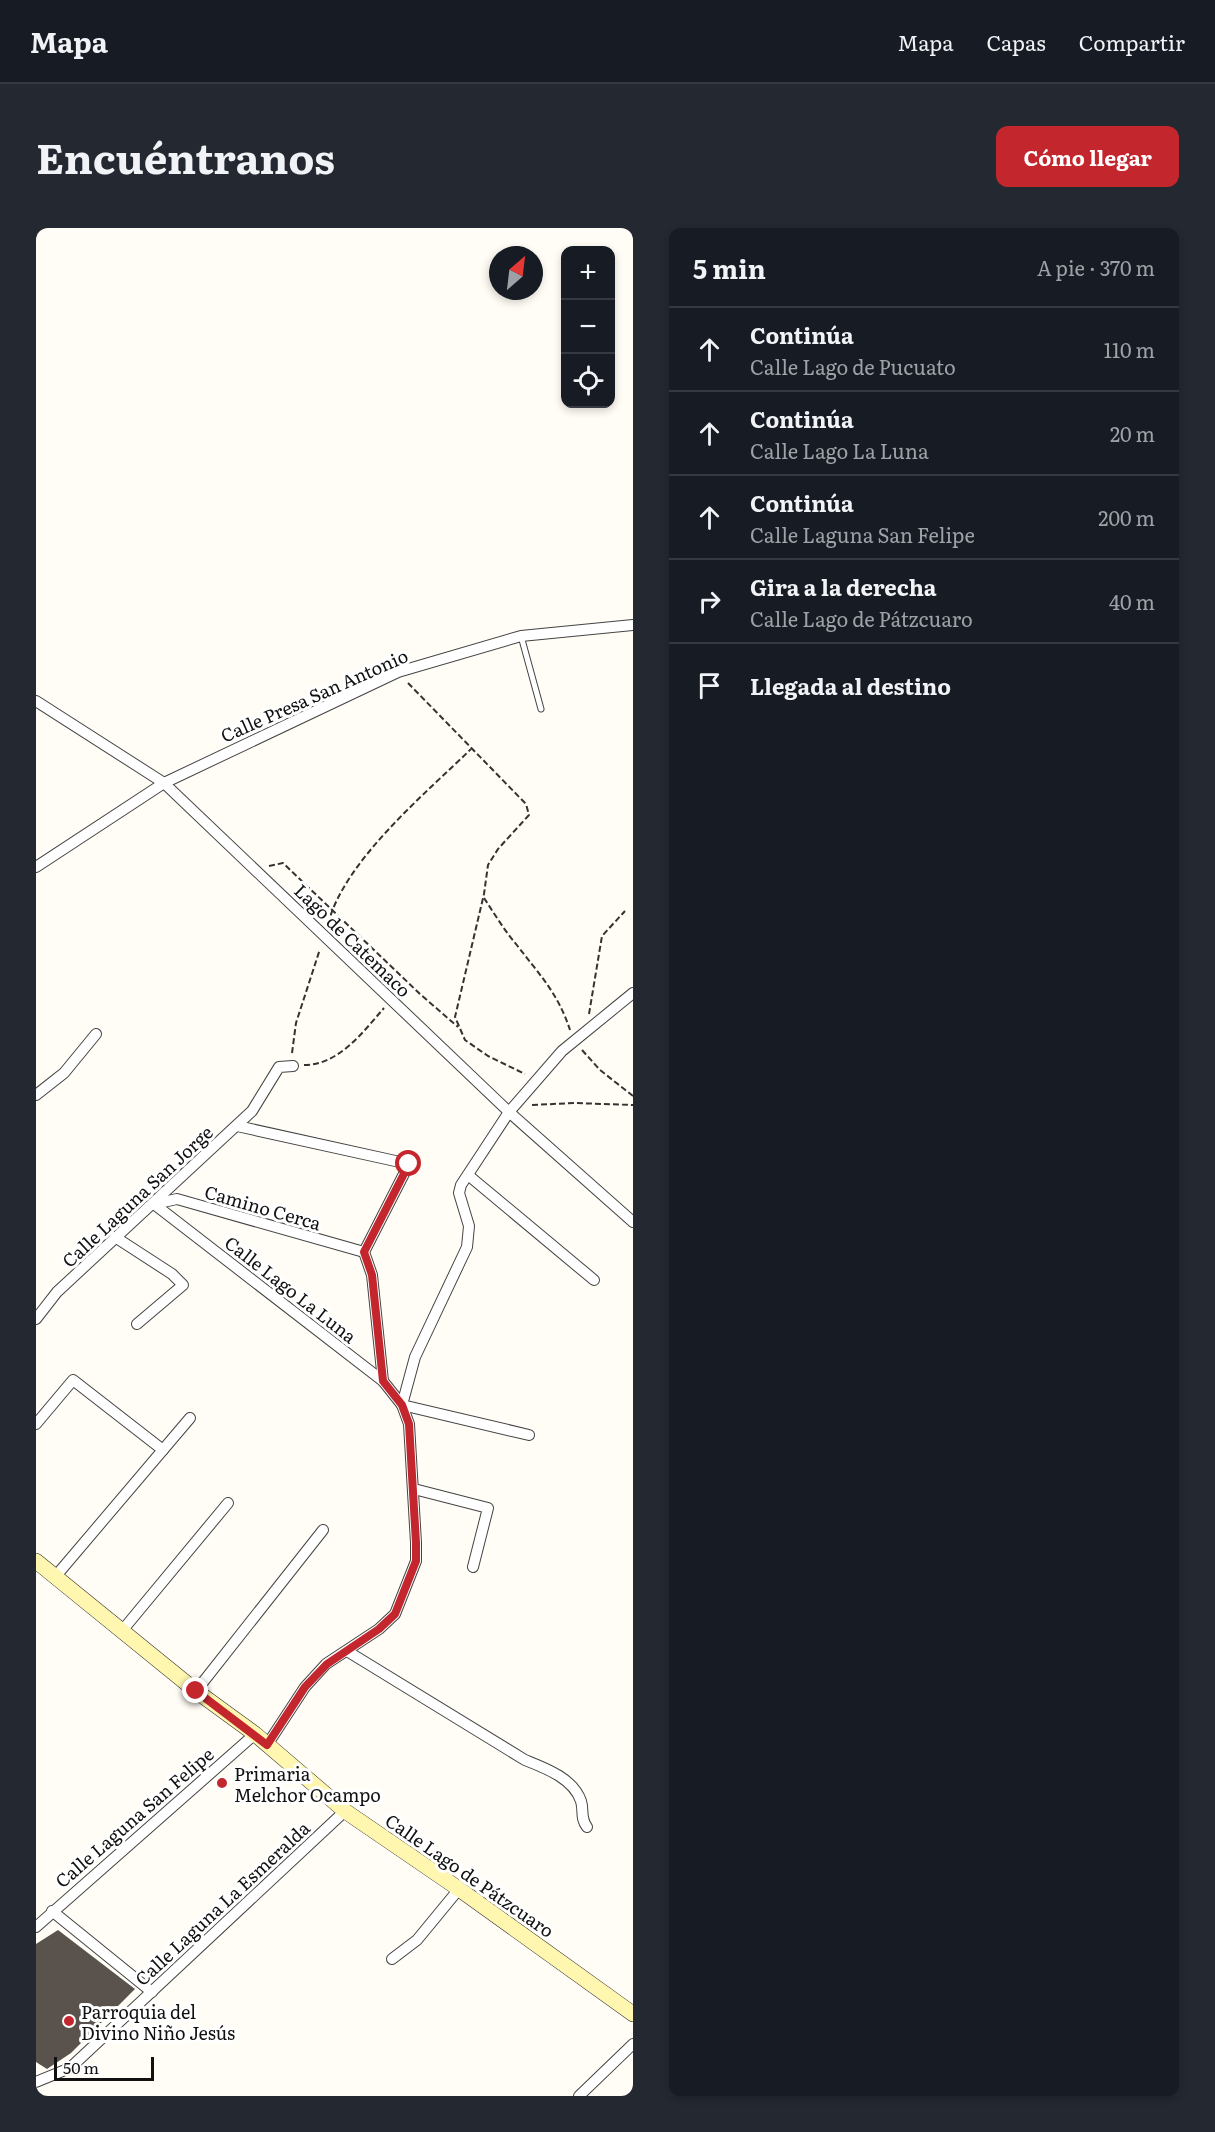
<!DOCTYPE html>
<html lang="es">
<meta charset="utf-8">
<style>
:root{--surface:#171b24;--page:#242831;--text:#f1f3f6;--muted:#9ea1a6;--line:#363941;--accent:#c4262e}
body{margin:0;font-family:Literata,serif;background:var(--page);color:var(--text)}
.controls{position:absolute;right:18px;top:18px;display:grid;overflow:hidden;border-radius:12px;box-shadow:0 3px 9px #0003}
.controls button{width:54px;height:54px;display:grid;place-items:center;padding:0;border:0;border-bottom:2px solid var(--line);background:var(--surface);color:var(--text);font:30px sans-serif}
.compass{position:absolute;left:453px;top:18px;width:54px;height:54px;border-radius:50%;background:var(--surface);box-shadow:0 3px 9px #0003;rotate:28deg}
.scale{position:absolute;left:18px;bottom:15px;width:100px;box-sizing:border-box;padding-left:6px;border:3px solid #111;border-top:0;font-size:16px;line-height:21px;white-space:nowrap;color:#111;-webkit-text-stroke:4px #fff;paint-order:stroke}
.stop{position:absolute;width:18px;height:18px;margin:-14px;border:4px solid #c4262e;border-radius:50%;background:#fff}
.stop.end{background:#c4262e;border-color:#fff;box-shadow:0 2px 6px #0008}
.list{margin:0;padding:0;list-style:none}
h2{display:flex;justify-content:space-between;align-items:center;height:78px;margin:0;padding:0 24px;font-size:26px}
h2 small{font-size:20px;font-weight:400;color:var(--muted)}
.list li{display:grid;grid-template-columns:39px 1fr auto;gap:18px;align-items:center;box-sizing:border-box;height:84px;padding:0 24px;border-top:2px solid var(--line)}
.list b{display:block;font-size:22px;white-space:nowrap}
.list p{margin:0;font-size:20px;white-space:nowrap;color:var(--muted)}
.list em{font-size:20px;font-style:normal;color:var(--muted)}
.icon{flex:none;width:33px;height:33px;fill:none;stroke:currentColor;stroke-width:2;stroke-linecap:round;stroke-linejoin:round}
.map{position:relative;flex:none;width:597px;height:1868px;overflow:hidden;border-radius:12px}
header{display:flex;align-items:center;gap:36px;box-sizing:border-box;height:84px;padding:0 30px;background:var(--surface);border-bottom:2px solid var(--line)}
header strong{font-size:28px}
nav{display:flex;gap:33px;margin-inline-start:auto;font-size:21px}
.intro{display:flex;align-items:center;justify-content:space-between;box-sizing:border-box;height:144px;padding:0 36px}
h1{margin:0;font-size:42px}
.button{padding:15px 27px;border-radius:12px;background:var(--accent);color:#fff;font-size:21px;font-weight:700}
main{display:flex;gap:36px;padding:0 36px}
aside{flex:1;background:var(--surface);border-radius:12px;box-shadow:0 3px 9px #0003}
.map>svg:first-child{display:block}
.building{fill:#5a524d}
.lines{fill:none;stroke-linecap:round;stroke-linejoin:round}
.lane-casing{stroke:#444;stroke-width:7}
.street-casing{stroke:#444;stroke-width:12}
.secondary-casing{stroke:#333;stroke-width:16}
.path{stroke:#333;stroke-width:2;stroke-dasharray:6 3;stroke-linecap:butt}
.lane{stroke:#fff;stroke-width:5}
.street{stroke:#fff;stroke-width:10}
.secondary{stroke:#fff6b0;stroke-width:15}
.route{stroke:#c4262e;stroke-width:8}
.poi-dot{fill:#c4262e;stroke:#fff;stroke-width:2}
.labels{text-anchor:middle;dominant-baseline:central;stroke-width:6;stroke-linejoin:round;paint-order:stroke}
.street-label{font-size:18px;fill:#111;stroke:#fff}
.poi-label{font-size:18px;fill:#111;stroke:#fff;text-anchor:start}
</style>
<header>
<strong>Mapa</strong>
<nav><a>Mapa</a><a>Capas</a><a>Compartir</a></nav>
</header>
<div class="intro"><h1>Encuéntranos</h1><a class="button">Cómo llegar</a></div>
<main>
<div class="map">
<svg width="597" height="1868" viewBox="0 0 597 1868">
<rect width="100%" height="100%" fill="#fffdf5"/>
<polygon class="building" points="22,1702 99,1761 35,1825 11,1841 0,1834 0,1716"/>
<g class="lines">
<defs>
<polyline id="lane" points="485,408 505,481"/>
<g id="street">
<polyline points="0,473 128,555 473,884 597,994"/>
<polyline points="0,639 128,555 362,444 485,408 597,397"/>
<polyline points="0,867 28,845 60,806"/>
<polyline points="201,898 373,936 328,1024 336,1047 347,1153"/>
<polyline points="432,947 558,1052"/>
<polyline points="118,976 347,1153 366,1177 493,1207"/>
<polyline points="118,976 141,971 328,1024"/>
<polyline points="79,1009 136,1046 147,1057 101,1096"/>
<polyline points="0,1091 21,1064 216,883 243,839 257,838"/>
<polyline points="0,1196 37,1152 127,1222"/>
<polyline points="378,1261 452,1280 437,1339"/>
<polyline points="19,1349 154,1190"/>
<polyline points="85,1404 192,1275"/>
<path d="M 311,1423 L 489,1532 C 509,1540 537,1550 545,1573 C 548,1583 544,1590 551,1599"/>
<polyline points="160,1463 287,1302"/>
<polyline points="231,1517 269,1459 290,1436 343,1401 359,1386 380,1333 380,1315 373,1196 366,1177 379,1129 431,1019 433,998 423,965 425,957 473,884 526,823 597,765"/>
<polyline points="16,1683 116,1764"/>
<polyline points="0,1699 219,1506"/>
<polyline points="356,1731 381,1712 423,1661"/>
<polyline points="0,1854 34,1840 309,1583"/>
<polyline points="543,1868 597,1816"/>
</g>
<polyline id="secondary" points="0,1333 160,1463 219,1506 309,1583 423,1661 597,1786"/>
</defs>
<use href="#lane" class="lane-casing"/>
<use href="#street" class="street-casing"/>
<use href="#secondary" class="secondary-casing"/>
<g class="path">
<polyline points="372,455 490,576 493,587 462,621 452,637 448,666 419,789 429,812 452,828 489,846"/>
<polyline points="233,638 247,635 384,766 422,799"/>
<path d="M 448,670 C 458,685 468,702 480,716 C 503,746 522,765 534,802"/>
<path d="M 292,696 C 308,633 389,566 435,521"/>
<polyline points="553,786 566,708 589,683"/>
<polyline points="546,822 564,842 597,868"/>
<polyline points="256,825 260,795 284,721"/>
<path d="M 268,837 C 303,837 327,804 348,780"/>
<polyline points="496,877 538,875 597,877"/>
</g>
<use href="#lane" class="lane"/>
<use href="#street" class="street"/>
<use href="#secondary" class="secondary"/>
</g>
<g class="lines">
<polyline class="route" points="160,1463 231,1517 269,1459 291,1436 343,1401 359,1386 380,1333 380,1315 373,1196 366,1177 347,1153 336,1047 328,1024 373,936"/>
</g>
<g class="poi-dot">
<circle cx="186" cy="1555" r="6"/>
<circle cx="33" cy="1793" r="6"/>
</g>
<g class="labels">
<g class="street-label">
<text transform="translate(278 467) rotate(-24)">Calle Presa San Antonio</text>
<text transform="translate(317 712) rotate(44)">Lago de Catemaco</text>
<text transform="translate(101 968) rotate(-43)">Calle Laguna San Jorge</text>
<text transform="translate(227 979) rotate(16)">Camino Cerca</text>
<text transform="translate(255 1061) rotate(38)">Calle Lago La Luna</text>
<text transform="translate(98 1589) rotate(-41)">Calle Laguna San Felipe</text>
<text transform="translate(434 1647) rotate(35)">Calle Lago de Pátzcuaro</text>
<text transform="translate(186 1675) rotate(-43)">Calle Laguna La Esmeralda</text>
</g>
<g class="poi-label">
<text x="198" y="1545">Primaria<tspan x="198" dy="21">Melchor Ocampo</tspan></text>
<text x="45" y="1783">Parroquia del<tspan x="45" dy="21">Divino Niño Jesús</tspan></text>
</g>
</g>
</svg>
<div class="controls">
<button>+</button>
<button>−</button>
<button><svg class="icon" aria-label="locate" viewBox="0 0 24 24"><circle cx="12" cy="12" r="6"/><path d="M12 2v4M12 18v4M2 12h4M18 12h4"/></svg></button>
</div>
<svg class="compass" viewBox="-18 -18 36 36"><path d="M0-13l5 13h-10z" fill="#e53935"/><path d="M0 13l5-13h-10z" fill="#9ea1a6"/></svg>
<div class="scale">50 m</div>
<div class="stop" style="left:373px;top:936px"></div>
<div class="stop end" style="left:160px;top:1463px"></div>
</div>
<aside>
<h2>5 min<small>A pie · 370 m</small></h2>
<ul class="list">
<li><svg class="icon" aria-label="ahead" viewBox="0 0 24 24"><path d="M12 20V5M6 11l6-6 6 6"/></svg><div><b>Continúa</b><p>Calle Lago de Pucuato</p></div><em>110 m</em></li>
<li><svg class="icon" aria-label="ahead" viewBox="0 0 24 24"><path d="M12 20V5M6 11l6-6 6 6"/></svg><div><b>Continúa</b><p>Calle Lago La Luna</p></div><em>20 m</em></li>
<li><svg class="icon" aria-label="ahead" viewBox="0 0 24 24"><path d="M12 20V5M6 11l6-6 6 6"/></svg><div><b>Continúa</b><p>Calle Laguna San Felipe</p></div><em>200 m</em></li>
<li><svg class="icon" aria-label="right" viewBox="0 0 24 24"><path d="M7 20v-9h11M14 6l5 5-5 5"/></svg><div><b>Gira a la derecha</b><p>Calle Lago de Pátzcuaro</p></div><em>40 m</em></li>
<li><svg class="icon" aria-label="arrive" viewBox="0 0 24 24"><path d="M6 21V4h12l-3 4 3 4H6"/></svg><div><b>Llegada al destino</b></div></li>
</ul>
</aside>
</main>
